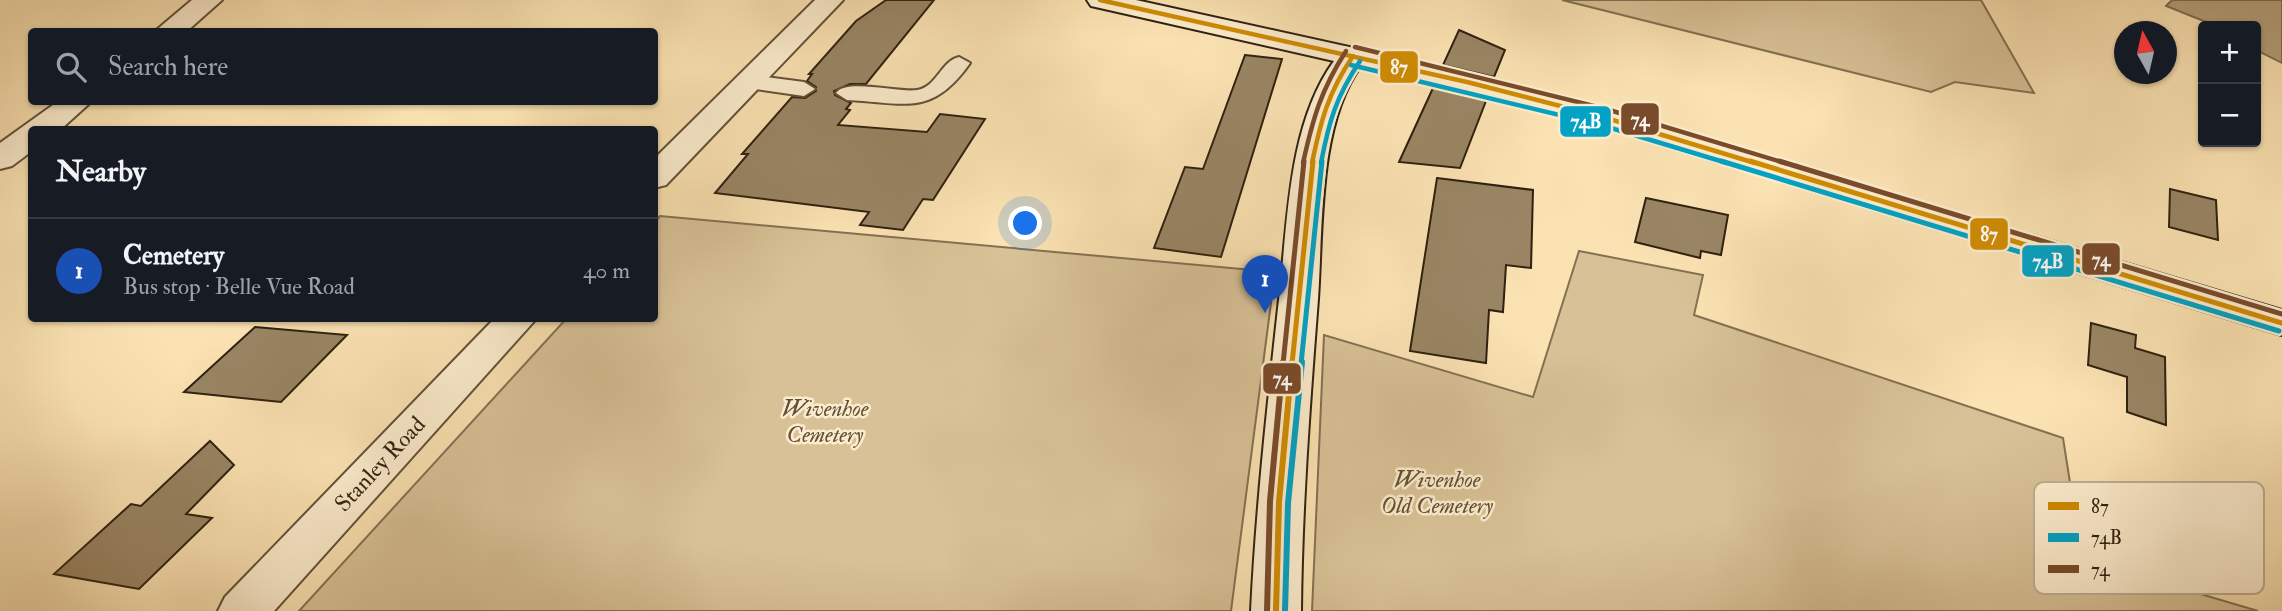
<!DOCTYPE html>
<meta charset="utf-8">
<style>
:root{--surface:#171b24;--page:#242831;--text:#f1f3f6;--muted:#9ea1a6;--line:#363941;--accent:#c59692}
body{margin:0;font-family:"IM FELL Double Pica",serif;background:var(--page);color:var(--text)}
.controls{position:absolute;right:21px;top:21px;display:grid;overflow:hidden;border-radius:7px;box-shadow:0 2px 5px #0004}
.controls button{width:63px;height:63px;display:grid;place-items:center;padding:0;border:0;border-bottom:2px solid var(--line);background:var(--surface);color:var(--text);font:35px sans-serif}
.compass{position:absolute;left:2114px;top:21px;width:63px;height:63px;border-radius:50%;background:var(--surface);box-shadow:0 2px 5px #0004;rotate:352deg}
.you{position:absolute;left:1026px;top:224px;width:24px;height:24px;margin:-18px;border:5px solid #fff;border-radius:50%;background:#1a73e8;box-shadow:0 0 0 10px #1a73e833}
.badge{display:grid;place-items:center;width:46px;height:46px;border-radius:50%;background:var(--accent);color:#fff;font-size:23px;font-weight:700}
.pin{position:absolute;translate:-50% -58px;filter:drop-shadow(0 2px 4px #0008)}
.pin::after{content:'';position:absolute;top:37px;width:24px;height:21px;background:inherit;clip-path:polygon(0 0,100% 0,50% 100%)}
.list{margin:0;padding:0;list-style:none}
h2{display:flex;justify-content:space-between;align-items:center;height:91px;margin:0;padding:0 28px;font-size:30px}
h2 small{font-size:23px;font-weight:400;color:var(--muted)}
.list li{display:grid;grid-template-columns:46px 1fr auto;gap:21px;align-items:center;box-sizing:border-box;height:105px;padding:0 28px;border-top:2px solid var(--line)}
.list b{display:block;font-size:26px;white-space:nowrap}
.list p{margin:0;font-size:23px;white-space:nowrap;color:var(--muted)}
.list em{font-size:23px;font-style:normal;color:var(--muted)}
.icon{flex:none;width:38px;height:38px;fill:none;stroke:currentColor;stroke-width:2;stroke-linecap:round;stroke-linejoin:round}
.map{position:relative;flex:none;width:2282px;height:611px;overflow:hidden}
.search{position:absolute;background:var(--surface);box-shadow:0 2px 5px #0004;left:28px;top:28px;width:630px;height:77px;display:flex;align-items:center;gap:18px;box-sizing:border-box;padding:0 24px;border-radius:7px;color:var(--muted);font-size:26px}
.panel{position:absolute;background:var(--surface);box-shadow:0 2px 5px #0004;left:28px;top:126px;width:630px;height:196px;border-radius:7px}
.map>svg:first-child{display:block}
.green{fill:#d8c196;stroke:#837153;stroke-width:2}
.water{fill:#b5a07b;stroke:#7f6d50;stroke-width:2}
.building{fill:#998564;stroke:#2e2110;stroke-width:2}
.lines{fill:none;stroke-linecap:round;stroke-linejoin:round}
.lane-casing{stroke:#615138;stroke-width:4}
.street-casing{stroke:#615138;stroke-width:4}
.secondary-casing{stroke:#2e2110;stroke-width:4}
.lane{fill:#fceccd;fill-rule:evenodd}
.street{fill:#fceccd;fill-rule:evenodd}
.secondary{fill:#fceccd;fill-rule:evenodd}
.bus-1-far2-casing{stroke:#fceccd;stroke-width:9}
.bus-1-far1-casing{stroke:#fceccd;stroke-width:10}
.bus-1-casing{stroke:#fceccd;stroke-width:11}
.bus-2-far2-casing{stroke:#fceccd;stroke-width:9}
.bus-2-far1-casing{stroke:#fceccd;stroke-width:10}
.bus-2-casing{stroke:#fceccd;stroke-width:11}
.bus-3-far2-casing{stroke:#fceccd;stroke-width:9}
.bus-3-far1-casing{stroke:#fceccd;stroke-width:10}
.bus-3-casing{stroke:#fceccd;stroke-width:11}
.bus-1-far2{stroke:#cf8b03;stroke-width:4.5}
.bus-1-far1{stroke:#cf8b03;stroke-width:5}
.bus-1{stroke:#cf8b03;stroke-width:6}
.bus-2-far2{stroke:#02a2c4;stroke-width:4.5}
.bus-2-far1{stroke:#02a2c4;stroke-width:5}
.bus-2{stroke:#02a2c4;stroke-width:6}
.bus-3-far2{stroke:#7a4b2a;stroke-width:4.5}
.bus-3-far1{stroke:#7a4b2a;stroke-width:5}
.bus-3{stroke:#7a4b2a;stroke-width:6}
.labels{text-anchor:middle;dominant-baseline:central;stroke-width:5;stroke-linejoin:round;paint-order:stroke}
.park-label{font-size:23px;font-style:italic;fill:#615138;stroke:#fceccd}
.street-label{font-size:23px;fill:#2e2110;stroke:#fceccd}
.key{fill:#fceccd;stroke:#beaf94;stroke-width:2}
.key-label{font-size:19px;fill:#2e2110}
.line-badge{stroke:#fceccd;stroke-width:2.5}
.badge-label{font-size:19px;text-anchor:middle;font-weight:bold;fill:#fff}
</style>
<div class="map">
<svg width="2282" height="611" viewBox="0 0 2282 611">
<rect width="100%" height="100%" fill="#fbe2b2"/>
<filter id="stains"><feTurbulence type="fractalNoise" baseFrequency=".00286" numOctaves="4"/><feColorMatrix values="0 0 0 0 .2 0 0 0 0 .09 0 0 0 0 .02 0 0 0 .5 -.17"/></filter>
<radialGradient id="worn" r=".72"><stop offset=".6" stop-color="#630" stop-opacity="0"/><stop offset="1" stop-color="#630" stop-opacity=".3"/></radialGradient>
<g class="green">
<polygon points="1562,0 1981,0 2034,93 1955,82 1931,92"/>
<polygon points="660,216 1275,272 1231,611 299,611 566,319 654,318 655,222"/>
<polygon points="1579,251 1703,275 1694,315 2063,438 2082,559 2258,611 1312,611 1324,335 1533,397"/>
</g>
<polygon class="water" points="2172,0 2282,0 2282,63 2256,50 2256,26 2216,26 2166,6"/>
<g class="building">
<polygon points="886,0 934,0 866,84 850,84 834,91 835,95 851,103 846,109 850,110 838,125 927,132 940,114 985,119 933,200 923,199 903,230 860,225 869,212 715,193 748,154 742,154 792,97 805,98 816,91 816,87 807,81 812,74 809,74 856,21"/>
<polygon points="1459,30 1505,50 1494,77 1443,65"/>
<polygon points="1245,55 1282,59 1221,257 1154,248 1185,167 1203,169"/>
<polygon points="1433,88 1486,101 1460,168 1399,162"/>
<polygon points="1437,178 1533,190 1531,268 1506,265 1503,312 1489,310 1486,363 1410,351"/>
<polygon points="2170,189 2216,200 2218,240 2169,227"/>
<polygon points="1646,198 1728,215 1721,255 1701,251 1700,258 1635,242"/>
<polygon points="2091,323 2136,335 2135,348 2165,357 2166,425 2127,412 2127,377 2088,365"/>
<polygon points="255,327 347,335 281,402 184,392"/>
<polygon points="210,441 234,465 186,514 212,518 139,589 54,574 131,504 141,506"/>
</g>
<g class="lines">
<defs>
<g id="lane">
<path d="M 959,57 L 970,63 C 932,117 906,103 847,100 L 836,93 C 846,78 899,93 917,90 C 937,87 941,61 959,57 Z"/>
<polygon points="750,75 804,82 815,89 804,96 742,87 739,82 742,77"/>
</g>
<g id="street">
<polygon points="192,0 222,0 186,32 154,32"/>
<polygon points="815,0 843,0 666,185 654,188 654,159"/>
<polygon points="57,102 91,102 60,130 32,130 32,151 12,166 0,169 0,143"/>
<polygon points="495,318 537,318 274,611 218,611 225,597"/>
</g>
<path id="secondary" d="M 1087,0 L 1136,0 L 1467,73 L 1614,110 L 2282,310 L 2282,335 L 1592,124 L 1360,67 C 1318,126 1323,228 1318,299 C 1310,403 1302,506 1301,611 L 1251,611 C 1256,509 1267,409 1278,308 C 1288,229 1286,127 1334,61 L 1100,8 L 1091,6 Z"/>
</defs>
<use href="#lane" class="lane-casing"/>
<use href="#street" class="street-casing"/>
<use href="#secondary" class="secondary-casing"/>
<use href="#lane" class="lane"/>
<use href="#street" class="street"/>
<use href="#secondary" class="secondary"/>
<defs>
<g id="bus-1-far2">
<polyline points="1100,0 1467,82 1603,117 1755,163"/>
<path d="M 1312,163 C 1321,120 1328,93 1353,56"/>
</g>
<g id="bus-1-far1">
<polyline points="1750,161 2282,323"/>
<polyline points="1292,364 1313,161"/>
</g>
<polyline id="bus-1" points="1276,611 1279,502 1292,362"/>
<g id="bus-2-far2">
<polyline points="1351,65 1601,125 1727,163"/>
<path d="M 1321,163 C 1329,121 1336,97 1360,61"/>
</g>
<g id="bus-2-far1">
<polyline points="1721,161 2279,331"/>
<polyline points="1301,364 1322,161"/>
</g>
<polyline id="bus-2" points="1285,611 1288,503 1302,362"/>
<g id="bus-3-far2">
<polyline points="1355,47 1606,109 1785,163"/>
<path d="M 1303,163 C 1313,118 1321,90 1346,51"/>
</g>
<g id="bus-3-far1">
<polyline points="1779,161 2282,314"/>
<polyline points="1283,364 1304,161"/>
</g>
<polyline id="bus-3" points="1267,611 1270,501 1283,362"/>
</defs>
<use href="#bus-1-far2" class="bus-1-far2-casing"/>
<use href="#bus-1-far1" class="bus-1-far1-casing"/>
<use href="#bus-1" class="bus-1-casing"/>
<use href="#bus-2-far2" class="bus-2-far2-casing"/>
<use href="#bus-2-far1" class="bus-2-far1-casing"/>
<use href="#bus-2" class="bus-2-casing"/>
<use href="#bus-3-far2" class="bus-3-far2-casing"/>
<use href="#bus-3-far1" class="bus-3-far1-casing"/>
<use href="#bus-3" class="bus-3-casing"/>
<use href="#bus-1-far2" class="bus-1-far2"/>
<use href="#bus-1-far1" class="bus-1-far1"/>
<use href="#bus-1" class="bus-1"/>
<use href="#bus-2-far2" class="bus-2-far2"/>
<use href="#bus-2-far1" class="bus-2-far1"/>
<use href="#bus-2" class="bus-2"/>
<use href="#bus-3-far2" class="bus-3-far2"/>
<use href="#bus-3-far1" class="bus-3-far1"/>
<use href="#bus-3" class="bus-3"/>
</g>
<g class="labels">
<g class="park-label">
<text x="825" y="408">Wivenhoe<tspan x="825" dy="26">Cemetery</tspan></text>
<text x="1437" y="479">Wivenhoe<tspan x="1437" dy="26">Old Cemetery</tspan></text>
</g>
<g class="street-label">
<text transform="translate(380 464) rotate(-47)">Stanley Road</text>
</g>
</g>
<rect x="2034" y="482" width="230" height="112" rx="10" class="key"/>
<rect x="2048" y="502" width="31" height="8" fill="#cf8b03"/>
<rect x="2048" y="533" width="31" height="9" fill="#02a2c4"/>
<rect x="2048" y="565" width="31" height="8" fill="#7a4b2a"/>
<g class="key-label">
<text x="2091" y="513">87</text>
<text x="2091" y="544">74B</text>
<text x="2091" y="576">74</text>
</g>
<g class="line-badge">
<rect x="1379" y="50" width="40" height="34" rx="7" fill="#cf8b03"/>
<rect x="1620" y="102" width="40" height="34" rx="7" fill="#7a4b2a"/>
<rect x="1559" y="105" width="53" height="33" rx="7" fill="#02a2c4"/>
<rect x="1969" y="217" width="40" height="34" rx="7" fill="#cf8b03"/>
<rect x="2081" y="242" width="40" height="34" rx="7" fill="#7a4b2a"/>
<rect x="2021" y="244" width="54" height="34" rx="7" fill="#02a2c4"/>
<rect x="1262" y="362" width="40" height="33" rx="7" fill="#7a4b2a"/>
</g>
<g class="badge-label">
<text x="1399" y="74">87</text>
<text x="1640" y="126">74</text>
<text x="1586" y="128">74B</text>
<text x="1989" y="241">87</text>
<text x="2101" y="266">74</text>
<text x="2048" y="268">74B</text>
<text x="1282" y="385">74</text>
</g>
<rect width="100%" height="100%" filter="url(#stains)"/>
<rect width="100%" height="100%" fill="url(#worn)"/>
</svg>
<div class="controls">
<button>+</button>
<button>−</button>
</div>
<svg class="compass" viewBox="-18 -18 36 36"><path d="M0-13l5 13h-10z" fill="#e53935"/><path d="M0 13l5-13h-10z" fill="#9ea1a6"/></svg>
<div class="you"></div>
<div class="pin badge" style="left:1265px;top:313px;background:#1a4fb4">1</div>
<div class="search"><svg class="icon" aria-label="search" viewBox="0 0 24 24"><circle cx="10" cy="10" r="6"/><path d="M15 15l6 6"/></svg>Search here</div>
<section class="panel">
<h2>Nearby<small></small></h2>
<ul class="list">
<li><span class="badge" style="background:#1a4fb4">1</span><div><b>Cemetery</b><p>Bus stop · Belle Vue Road</p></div><em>40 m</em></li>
</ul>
</section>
</div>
